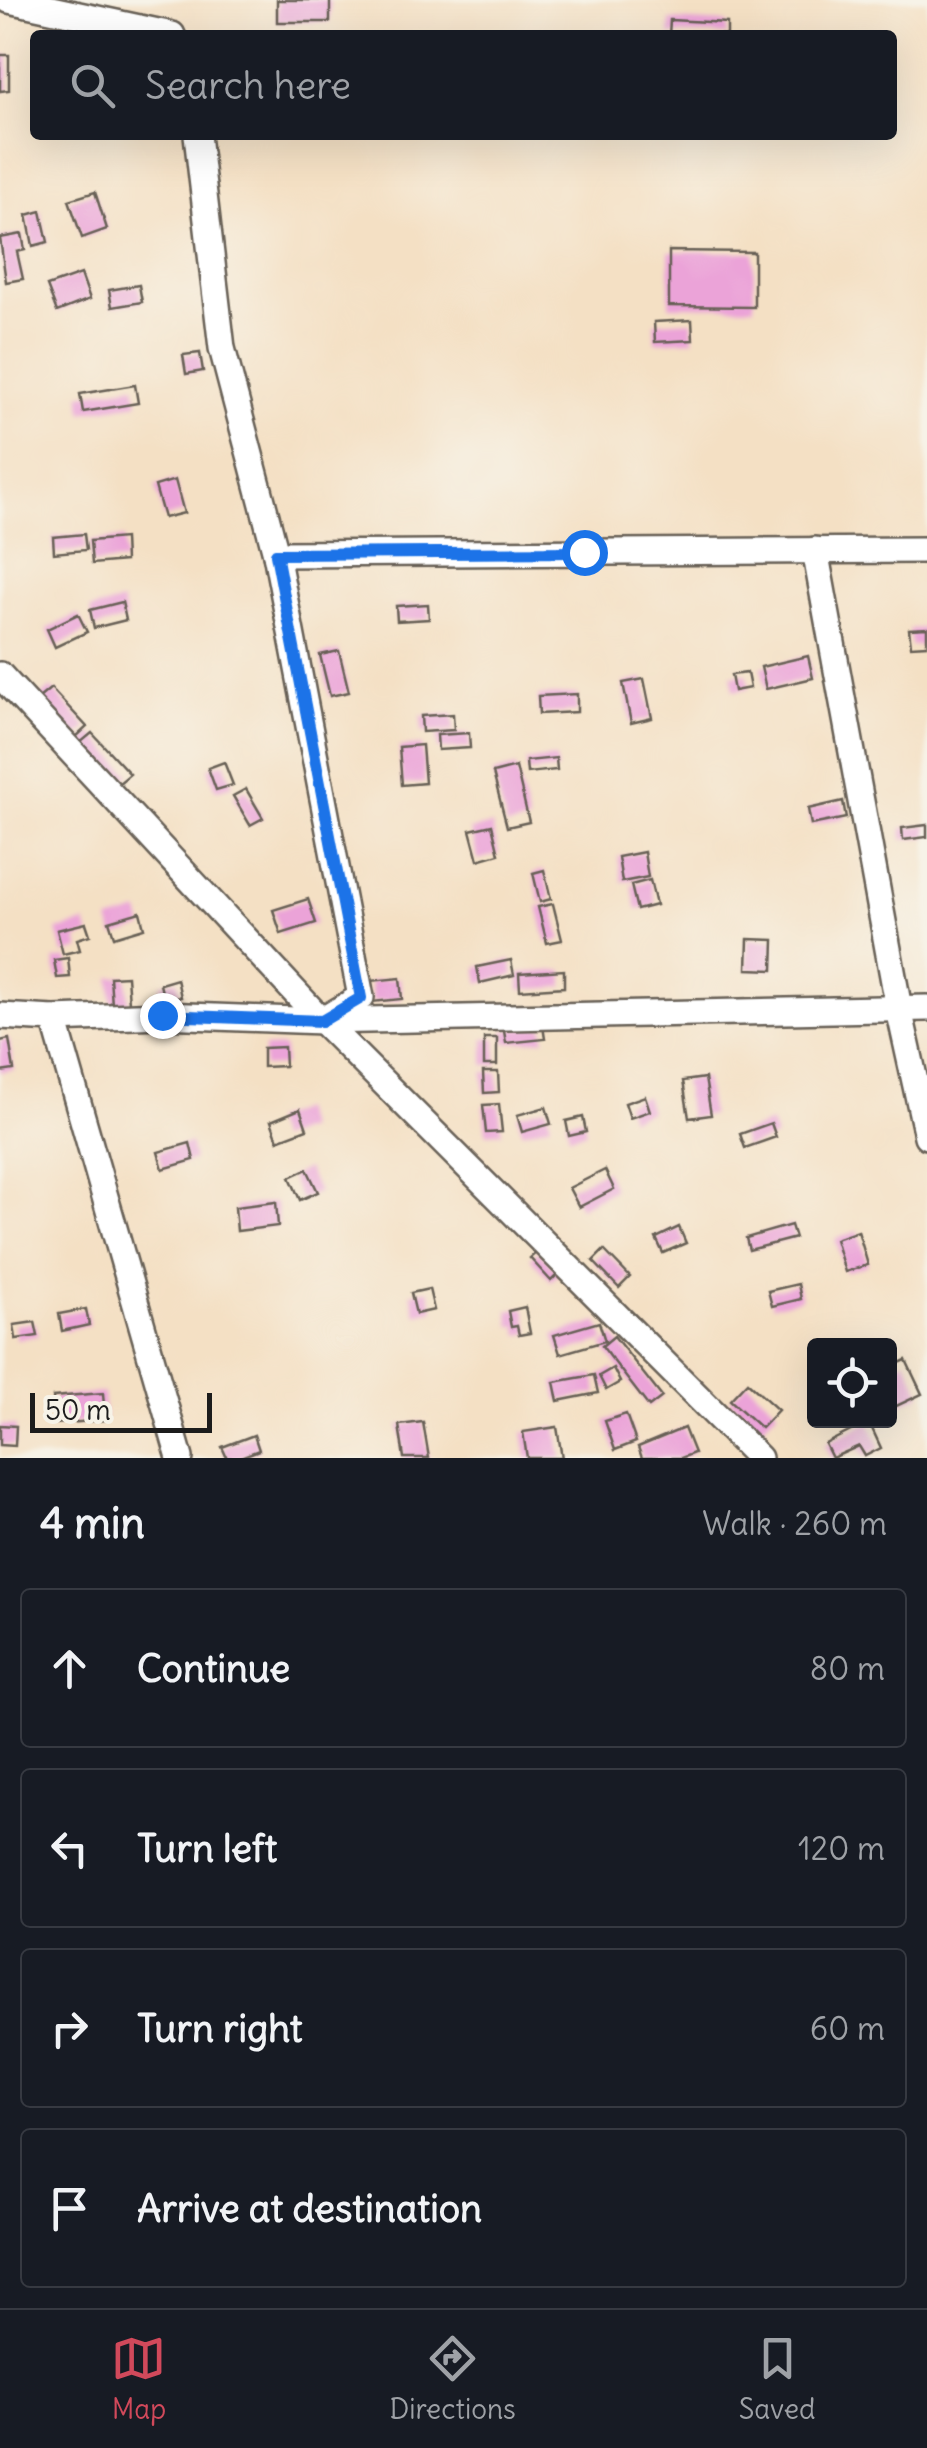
<!DOCTYPE html>
<meta charset="utf-8">
<style>
:root{--surface:#171b24;--page:#20242c;--text:#f1f3f6;--muted:#9ea1a6;--line:#363941;--accent:#d1495b}
body{margin:0;font-family:Delius,sans-serif;background:var(--page);color:var(--text)}
.controls{position:absolute;right:30px;bottom:30px;display:grid;overflow:hidden;border-radius:10px;box-shadow:0 10px 40px #0002}
.controls button{width:90px;height:90px;display:grid;place-items:center;padding:0;border:0;border-bottom:2px solid var(--line);background:var(--surface);color:var(--text);font:50px sans-serif}
.scale{position:absolute;left:30px;bottom:25px;width:182px;box-sizing:border-box;padding-left:10px;border:5px solid #1c1c1c;border-top:0;font-size:28px;line-height:35px;white-space:nowrap;color:#1c1c1c;-webkit-text-stroke:8px #f7f3e8;paint-order:stroke}
.stop{position:absolute;width:30px;height:30px;margin:-22px;border:8px solid #1a73e8;border-radius:50%;background:#fff}
.stop.end{background:#1a73e8;border-color:#fff;box-shadow:0 2px 10px #0008}
.list{margin:0;padding:0;list-style:none}
h2{display:flex;justify-content:space-between;align-items:center;height:130px;margin:0;padding:0 40px;font-size:42px}
h2 small{font-size:32px;font-weight:400;color:var(--muted)}
.list li{display:grid;grid-template-columns:65px 1fr auto;gap:30px;align-items:center;box-sizing:border-box;height:160px;margin:0 20px 20px;padding:0 20px;border:2px solid var(--line);border-radius:10px}
.list b{display:block;font-size:38px;white-space:nowrap}
.list em{font-size:32px;font-style:normal;color:var(--muted)}
.icon{flex:none;width:55px;height:55px;fill:none;stroke:currentColor;stroke-width:2;stroke-linecap:round;stroke-linejoin:round}
.map{position:relative;flex:none;width:927px;height:1458px;overflow:hidden}
.search{position:absolute;background:var(--surface);box-shadow:0 10px 40px #0002;left:30px;right:30px;top:30px;height:110px;display:flex;align-items:center;gap:25px;box-sizing:border-box;padding:0 35px;border-radius:10px;color:var(--muted);font-size:38px}
.sheet{height:850px;background:var(--surface)}
nav{display:flex;justify-content:space-around;align-items:center;box-sizing:border-box;height:140px;border-top:2px solid var(--line);background:var(--surface);font-size:28px;color:var(--muted)}
nav a{display:grid;justify-items:center;gap:5px}
nav .on{color:var(--accent)}
.map>svg:first-child{display:block}
.building{fill:#eba3d8}
.lines{fill:none;stroke-linecap:round;stroke-linejoin:round}
.minor-casing{stroke:#686157;stroke-width:30}
.minor{stroke:#fff;stroke-width:25}
.route{stroke:#1a73e8;stroke-width:12}
</style>
<div class="map">
<svg width="927" height="1458" viewBox="0 0 927 1458">
<rect width="100%" height="100%" fill="#f7f3e8"/>
<filter id="ink" filterUnits="userSpaceOnUse"><feTurbulence type="fractalNoise" baseFrequency=".01" numOctaves="2"/><feDisplacementMap in="SourceGraphic" scale="20" xChannelSelector="R" yChannelSelector="G"/><feConvolveMatrix kernelMatrix="1 2 1 2 8 2 1 2 1" color-interpolation-filters="sRGB"/></filter>
<filter id="wash" filterUnits="userSpaceOnUse"><feTurbulence type="fractalNoise" baseFrequency=".0048" numOctaves="4" result="noise"/><feDisplacementMap in="SourceGraphic" scale="40" xChannelSelector="R" yChannelSelector="G"/><feGaussianBlur stdDeviation="2.25" result="paint"/><feColorMatrix in="noise" values="0 0 0 0 0 0 0 0 0 0 0 0 0 0 0 0 0 1.4 0 .05"/><feComposite in="paint" operator="in"/></filter>
<g filter="url(#wash)">
<rect width="100%" height="100%" fill="#f4e0c4"/>
<g id="blocks">
<g class="building">
<rect x="277" y="0" width="53" height="22"/>
<polygon points="670,20 727,23 727,35 669,35"/>
<polygon points="0,55 9,55 9,90 0,91"/>
<polygon points="95,192 107,229 82,238 69,200"/>
<polygon points="41,211 48,242 33,246 27,215"/>
<polygon points="22,234 25,250 17,252 23,279 6,282 0,238"/>
<polygon points="669,251 754,252 754,307 669,306"/>
<polygon points="81,274 90,299 57,312 47,286"/>
<polygon points="139,285 142,302 112,307 109,290"/>
<polygon points="692,320 693,340 655,342 654,322"/>
<polygon points="200,353 203,371 186,374 183,355"/>
<polygon points="135,385 138,403 83,412 80,394"/>
<polygon points="175,480 184,513 164,518 155,486"/>
<polygon points="84,534 86,550 54,553 53,537"/>
<polygon points="124,538 125,561 92,564 90,541"/>
<polygon points="122,602 126,620 94,628 90,610"/>
<polygon points="428,604 429,619 397,621 396,606"/>
<polygon points="78,614 87,632 55,647 47,629"/>
<polygon points="927,628 927,645 911,646 909,629"/>
<polygon points="339,651 349,692 330,696 320,655"/>
<polygon points="808,656 813,678 766,689 761,667"/>
<polygon points="747,673 750,688 734,691 731,675"/>
<polygon points="644,679 652,718 631,723 623,683"/>
<polygon points="51,688 87,727 75,738 39,698"/>
<polygon points="577,694 577,712 539,714 538,696"/>
<polygon points="453,714 454,730 422,732 421,716"/>
<polygon points="92,733 130,774 118,784 80,743"/>
<polygon points="469,733 470,748 438,750 437,735"/>
<polygon points="422,745 425,783 402,785 399,747"/>
<polygon points="556,758 557,770 527,773 526,761"/>
<polygon points="224,762 233,785 216,790 208,768"/>
<polygon points="516,767 529,822 507,827 493,773"/>
<polygon points="246,789 263,818 250,825 233,796"/>
<polygon points="843,801 846,818 811,825 808,809"/>
<polygon points="492,825 499,854 478,860 470,830"/>
<polygon points="927,825 927,837 903,840 902,828"/>
<polygon points="644,852 648,877 622,882 618,857"/>
<polygon points="544,870 551,899 540,902 533,873"/>
<polygon points="650,880 656,905 637,910 631,885"/>
<polygon points="308,899 316,923 281,934 273,910"/>
<polygon points="553,904 562,940 547,943 538,907"/>
<polygon points="140,912 144,928 114,937 109,921"/>
<polygon points="86,923 90,935 77,939 80,950 63,954 57,930"/>
<polygon points="748,939 774,940 773,970 747,969"/>
<polygon points="68,958 70,977 57,978 54,960"/>
<polygon points="511,960 514,975 480,983 477,967"/>
<polygon points="564,970 564,987 520,990 519,973"/>
<polygon points="127,976 129,1003 112,1005 110,977"/>
<polygon points="400,978 402,999 372,1002 370,981"/>
<polygon points="177,979 181,997 164,1001 160,984"/>
<polygon points="543,1026 545,1039 506,1043 504,1031"/>
<rect x="484" y="1038" width="13" height="27"/>
<polygon points="9,1039 14,1070 0,1072 0,1041"/>
<polygon points="284,1047 285,1066 263,1067 263,1048"/>
<polygon points="483,1072 498,1072 499,1092 484,1093"/>
<polygon points="705,1078 711,1115 689,1118 683,1081"/>
<polygon points="645,1096 650,1111 630,1118 625,1103"/>
<polygon points="499,1104 502,1132 486,1133 483,1105"/>
<polygon points="546,1107 551,1124 522,1132 517,1115"/>
<polygon points="300,1109 307,1129 278,1140 271,1121"/>
<polygon points="583,1117 586,1132 569,1136 566,1121"/>
<polygon points="771,1123 776,1137 745,1148 740,1134"/>
<polygon points="190,1143 194,1160 163,1169 158,1152"/>
<polygon points="307,1169 318,1192 300,1200 290,1177"/>
<polygon points="605,1170 614,1189 579,1207 569,1188"/>
<polygon points="276,1202 278,1226 237,1231 235,1207"/>
<polygon points="791,1225 795,1238 749,1250 746,1238"/>
<polygon points="679,1227 686,1243 663,1253 656,1238"/>
<polygon points="858,1231 868,1265 845,1272 835,1239"/>
<polygon points="604,1250 630,1277 619,1288 593,1261"/>
<polygon points="538,1251 559,1273 551,1281 530,1258"/>
<polygon points="798,1284 801,1299 772,1306 768,1291"/>
<polygon points="429,1289 434,1310 416,1314 411,1293"/>
<polygon points="525,1307 530,1333 519,1335 517,1326 511,1327 508,1311"/>
<polygon points="86,1309 89,1325 62,1331 59,1314"/>
<polygon points="35,1322 38,1336 16,1339 14,1325"/>
<polygon points="599,1322 605,1341 560,1354 554,1335"/>
<polygon points="614,1336 662,1397 649,1407 602,1346"/>
<polygon points="906,1360 922,1394 890,1409 890,1367"/>
<polygon points="613,1368 620,1382 606,1390 599,1376"/>
<polygon points="594,1375 598,1393 558,1401 554,1382"/>
<polygon points="747,1382 778,1410 761,1428 730,1400"/>
<polygon points="103,1393 105,1420 55,1424 53,1397"/>
<polygon points="626,1414 636,1442 615,1450 605,1421"/>
<polygon points="423,1422 429,1458 404,1458 399,1425"/>
<polygon points="869,1422 881,1448 865,1456 859,1446 832,1458 825,1444"/>
<polygon points="0,1425 16,1426 15,1446 0,1445"/>
<polygon points="557,1427 562,1458 527,1458 523,1432"/>
<polygon points="684,1428 694,1453 681,1458 642,1458 638,1447"/>
<polygon points="254,1435 259,1450 238,1458 227,1458 222,1447"/>
</g>
</g>
</g>
<g filter="url(#ink)">
<use href="#blocks" fill-opacity="0" stroke="#686157" stroke-width="2.5"/>
<g class="lines">
<defs>
<g id="minor">
<polyline points="9,0 172,35"/>
<polyline points="197,135 222,348 276,554 361,997 326,1018"/>
<polyline points="815,550 899,1009 927,1136"/>
<polyline points="276,554 927,550"/>
<polyline points="0,675 322,1021 759,1458"/>
<polyline points="0,1016 54,1019 162,1015 322,1021 927,1008"/>
<polyline points="54,1019 180,1458"/>
</g>
</defs>
<use href="#minor" class="minor-casing"/>
<use href="#minor" class="minor"/>
</g>
</g>
<g class="lines" filter="url(#ink)">
<polyline class="route" points="162,1015 322,1021 361,998 276,554 584,552"/>
</g>
</svg>
<div class="controls">
<button><svg class="icon" aria-label="locate" viewBox="0 0 24 24"><circle cx="12" cy="12" r="6"/><path d="M12 2v4M12 18v4M2 12h4M18 12h4"/></svg></button>
</div>
<div class="scale">50 m</div>
<div class="stop" style="left:584px;top:552px"></div>
<div class="stop end" style="left:162px;top:1015px"></div>
<div class="search"><svg class="icon" aria-label="search" viewBox="0 0 24 24"><circle cx="10" cy="10" r="6"/><path d="M15 15l6 6"/></svg>Search here</div>
</div>
<section class="sheet">
<h2>4 min<small>Walk · 260 m</small></h2>
<ul class="list">
<li><svg class="icon" aria-label="ahead" viewBox="0 0 24 24"><path d="M12 20V5M6 11l6-6 6 6"/></svg><div><b>Continue</b></div><em>80 m</em></li>
<li><svg class="icon" aria-label="left" viewBox="0 0 24 24"><path d="M17 20v-9H6M10 6l-5 5 5 5"/></svg><div><b>Turn left</b></div><em>120 m</em></li>
<li><svg class="icon" aria-label="right" viewBox="0 0 24 24"><path d="M7 20v-9h11M14 6l5 5-5 5"/></svg><div><b>Turn right</b></div><em>60 m</em></li>
<li><svg class="icon" aria-label="arrive" viewBox="0 0 24 24"><path d="M6 21V4h12l-3 4 3 4H6"/></svg><div><b>Arrive at destination</b></div></li>
</ul>
</section>
<nav>
<a class="on"><svg class="icon" aria-label="map" viewBox="0 0 24 24"><path d="M3 6l6-2 6 2 6-2v14l-6 2-6-2-6 2zM9 4v14M15 6v14"/></svg>Map</a>
<a><svg class="icon" aria-label="directions" viewBox="0 0 24 24"><path d="M12 3l9 9-9 9-9-9zM9 14v-3h6M13 9l2 2-2 2"/></svg>Directions</a>
<a><svg class="icon" aria-label="saved" viewBox="0 0 24 24"><path d="M7 4h10v16l-5-4-5 4z"/></svg>Saved</a>
</nav>
